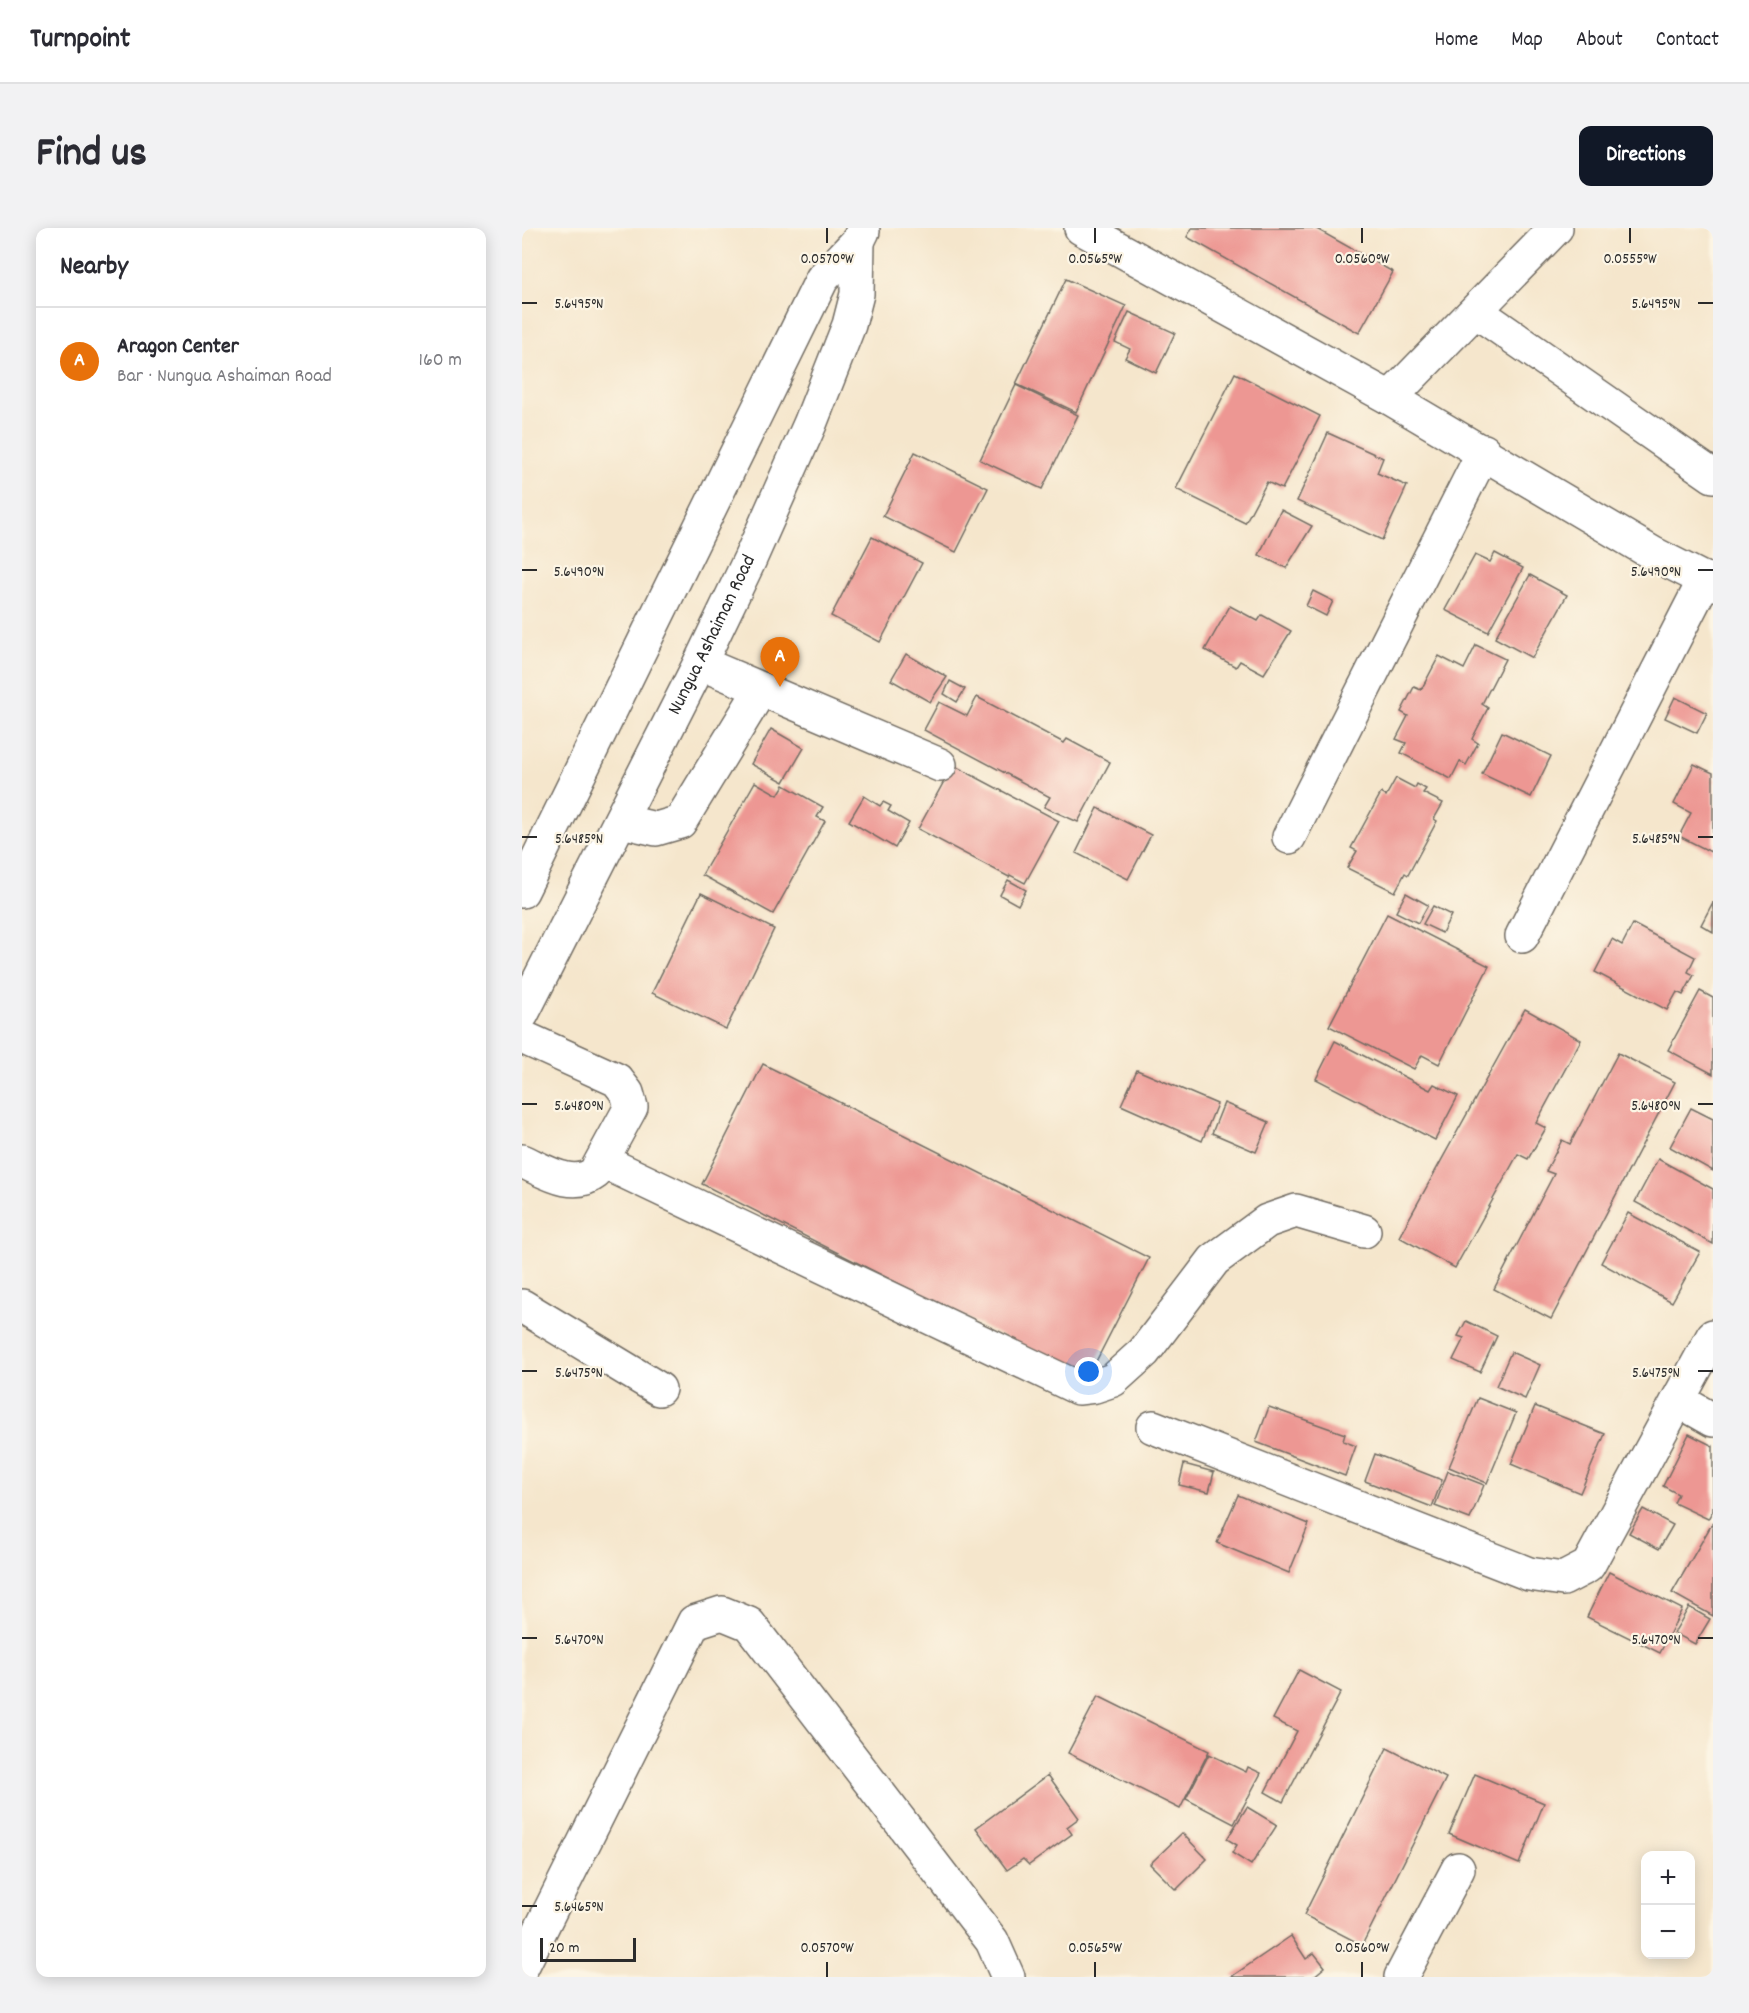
<!DOCTYPE html>
<meta charset="utf-8">
<style>
:root{--surface:#fff;--page:#f2f2f3;--text:#2b2b33;--muted:#7c7c81;--line:#e1e1e2;--accent:#111827}
body{margin:0;font-family:Dekko,sans-serif;background:var(--page);color:var(--text)}
.controls{position:absolute;right:18px;bottom:18px;display:grid;overflow:hidden;border-radius:12px;box-shadow:0 3px 15px #0003}
.controls button{width:54px;height:54px;display:grid;place-items:center;padding:0;border:0;border-bottom:2px solid var(--line);background:var(--surface);color:var(--text);font:30px sans-serif}
.scale{position:absolute;left:18px;bottom:15px;width:96px;box-sizing:border-box;padding-left:6px;border:3px solid #2b2b2b;border-top:0;font-size:16px;line-height:21px;white-space:nowrap;color:#2b2b2b;-webkit-text-stroke:4px #fcf5e5;paint-order:stroke}
.you{position:absolute;left:567px;top:1144px;width:21px;height:21px;margin:-15px;border:4px solid #fff;border-radius:50%;background:#1a73e8;box-shadow:0 0 0 9px #1a73e833}
.badge{display:grid;place-items:center;width:39px;height:39px;border-radius:50%;background:var(--accent);color:#fff;font-size:20px;font-weight:700}
.pin{position:absolute;translate:-50% -50px;filter:drop-shadow(0 2px 3px #0008)}
.pin::after{content:'';position:absolute;top:32px;width:21px;height:18px;background:inherit;clip-path:polygon(0 0,100% 0,50% 100%)}
.list{margin:0;padding:0;list-style:none}
h2{display:flex;justify-content:space-between;align-items:center;height:78px;margin:0;padding:0 24px;font-size:26px}
h2 small{font-size:20px;font-weight:400;color:var(--muted)}
.list li{display:grid;grid-template-columns:39px 1fr auto;gap:18px;align-items:center;box-sizing:border-box;height:108px;padding:0 24px;border-top:2px solid var(--line)}
.list b{display:block;font-size:22px;white-space:nowrap}
.list p{margin:0;font-size:20px;white-space:nowrap;color:var(--muted)}
.list em{font-size:20px;font-style:normal;color:var(--muted)}
.map{position:relative;flex:none;width:1191px;height:1749px;overflow:hidden;border-radius:12px}
header{display:flex;align-items:center;gap:36px;box-sizing:border-box;height:84px;padding:0 30px;background:var(--surface);border-bottom:2px solid var(--line)}
header strong{font-size:28px}
nav{display:flex;gap:33px;margin-inline-start:auto;font-size:21px}
.intro{display:flex;align-items:center;justify-content:space-between;box-sizing:border-box;height:144px;padding:0 36px}
h1{margin:0;font-size:42px}
.button{padding:15px 27px;border-radius:12px;background:var(--accent);color:#fff;font-size:21px;font-weight:700}
main{display:flex;gap:36px;padding:0 36px}
aside{flex:1;background:var(--surface);border-radius:12px;box-shadow:0 3px 15px #0003}
.map>svg:first-child{display:block}
.building{fill:#ed9793}
.lines{fill:none;stroke-linecap:round;stroke-linejoin:round}
.minor-casing{stroke:#726c63;stroke-width:36}
.major-casing{stroke:#726c63;stroke-width:36}
.minor{stroke:#fff;stroke-width:33}
.major{stroke:#fff;stroke-width:33}
.ticks{fill:none;stroke:#2b2b2b;stroke-width:2}
.labels{text-anchor:middle;dominant-baseline:central;stroke-width:4.5;stroke-linejoin:round;paint-order:stroke}
.street-label{font-size:20px;fill:#2b2b2b;stroke:#fcf5e5}
.ticks-label{font-size:15px;text-anchor:middle;fill:#2b2b2b;stroke:#fcf5e5;stroke-width:4.5;stroke-linejoin:round;paint-order:stroke}
</style>
<header>
<strong>Turnpoint</strong>
<nav><a>Home</a><a>Map</a><a>About</a><a>Contact</a></nav>
</header>
<div class="intro"><h1>Find us</h1><a class="button">Directions</a></div>
<main>
<aside>
<h2>Nearby<small></small></h2>
<ul class="list">
<li><span class="badge" style="background:#e8710a">A</span><div><b>Aragon Center</b><p>Bar · Nungua Ashaiman Road</p></div><em>160 m</em></li>
</ul>
</aside>
<div class="map">
<svg width="1191" height="1749" viewBox="0 0 1191 1749">
<rect width="100%" height="100%" fill="#fcf5e5"/>
<filter id="ink" filterUnits="userSpaceOnUse"><feTurbulence type="fractalNoise" baseFrequency=".0167" numOctaves="2"/><feDisplacementMap in="SourceGraphic" scale="12" xChannelSelector="R" yChannelSelector="G"/><feConvolveMatrix kernelMatrix="1 2 1 2 8 2 1 2 1" color-interpolation-filters="sRGB"/></filter>
<filter id="wash" filterUnits="userSpaceOnUse"><feTurbulence type="fractalNoise" baseFrequency=".008" numOctaves="4" result="noise"/><feDisplacementMap in="SourceGraphic" scale="24" xChannelSelector="R" yChannelSelector="G"/><feGaussianBlur stdDeviation="1.35" result="paint"/><feColorMatrix in="noise" values="0 0 0 0 0 0 0 0 0 0 0 0 0 0 0 0 0 1.4 0 .05"/><feComposite in="paint" operator="in"/></filter>
<g filter="url(#wash)">
<rect width="100%" height="100%" fill="#f5e6cc"/>
<g id="blocks">
<g class="building">
<polygon points="670,0 793,0 871,44 837,105 665,9"/>
<polygon points="544,51 604,78 554,184 494,156"/>
<polygon points="607,84 653,105 634,145 603,130 608,121 593,114"/>
<polygon points="713,145 798,188 760,261 745,254 723,295 654,261"/>
<polygon points="494,157 556,187 520,261 458,232"/>
<polygon points="806,205 861,230 855,245 885,258 860,312 775,273"/>
<polygon points="393,224 466,260 434,324 361,288"/>
<polygon points="759,282 790,298 764,340 737,327"/>
<polygon points="350,309 400,335 358,414 309,388"/>
<polygon points="973,325 1001,340 966,404 923,382 953,327 968,334"/>
<polygon points="1008,347 1045,367 1010,430 973,410"/>
<polygon points="791,363 811,373 804,388 784,378"/>
<polygon points="708,378 736,393 740,387 769,403 742,446 718,433 714,439 683,422"/>
<polygon points="954,417 983,431 960,476 966,480 950,511 956,515 944,537 938,533 929,551 879,525 884,515 874,511 886,488 879,484 892,459 899,462 917,428 942,441"/>
<polygon points="384,426 425,449 408,474 369,452"/>
<polygon points="428,453 443,461 435,474 422,466"/>
<polygon points="455,469 542,515 545,511 588,534 556,594 522,579 528,569 402,502 417,474 445,488"/>
<polygon points="1153,469 1185,485 1175,505 1143,490"/>
<polygon points="249,501 282,520 262,554 229,536"/>
<polygon points="980,504 1029,528 1009,569 960,546"/>
<polygon points="1172,536 1191,545 1191,625 1157,608 1169,585 1152,576"/>
<polygon points="431,537 537,593 503,655 488,647 487,649 396,601"/>
<polygon points="874,550 893,560 895,556 904,561 901,565 921,575 912,591 915,593 886,647 883,645 873,664 825,640 835,623 829,620 859,565 864,568"/>
<polygon points="233,554 256,567 262,557 301,579 295,589 303,593 251,686 180,647"/>
<polygon points="342,568 358,578 361,574 369,578 366,583 387,595 373,620 327,593"/>
<polygon points="576,580 629,607 606,651 554,625"/>
<polygon points="486,652 504,662 496,677 478,667"/>
<polygon points="179,665 252,701 204,801 130,765"/>
<polygon points="884,665 906,677 896,695 874,684"/>
<polygon points="1191,674 1191,704 1179,697"/>
<polygon points="911,678 929,687 920,705 901,696"/>
<polygon points="865,686 967,738 917,836 900,827 892,841 807,798"/>
<polygon points="1111,696 1173,729 1166,744 1172,747 1161,767 1155,764 1145,782 1073,744 1090,711 1100,717"/>
<polygon points="1178,763 1191,770 1191,846 1146,822"/>
<polygon points="1003,781 1059,812 1014,895 1024,900 1006,931 996,926 933,1040 877,1009"/>
<polygon points="813,813 908,862 912,856 936,868 913,912 794,851"/>
<polygon points="1096,825 1153,854 1029,1091 972,1061 1032,946 1024,943 1040,912 1048,916"/>
<polygon points="241,836 627,1030 565,1151 180,956"/>
<polygon points="615,842 695,876 680,913 599,877"/>
<polygon points="702,875 747,894 734,924 690,905"/>
<polygon points="1169,880 1191,891 1191,943 1148,919"/>
<polygon points="1136,931 1191,961 1191,1016 1113,974"/>
<polygon points="1106,985 1178,1024 1150,1074 1079,1035"/>
<polygon points="944,1093 975,1108 958,1144 931,1132 942,1110 936,1108"/>
<polygon points="989,1124 1018,1137 1003,1171 974,1158"/>
<polygon points="956,1170 994,1185 965,1255 927,1239"/>
<polygon points="1013,1178 1083,1206 1058,1265 989,1236"/>
<polygon points="747,1179 823,1206 821,1213 834,1218 823,1248 734,1214"/>
<polygon points="1167,1206 1191,1218 1191,1282 1186,1291 1152,1275 1156,1266 1141,1258"/>
<polygon points="853,1226 920,1252 910,1279 843,1253"/>
<polygon points="662,1236 692,1244 687,1264 657,1257"/>
<polygon points="926,1243 962,1257 948,1291 913,1278"/>
<polygon points="716,1267 787,1296 767,1345 695,1315"/>
<polygon points="1121,1281 1151,1297 1137,1321 1107,1305"/>
<polygon points="1191,1294 1191,1388 1150,1365"/>
<polygon points="1087,1344 1160,1381 1138,1425 1065,1389"/>
<polygon points="1167,1379 1188,1391 1173,1416 1152,1405"/>
<polygon points="777,1442 819,1464 761,1574 743,1564 775,1503 751,1491"/>
<polygon points="576,1468 687,1523 658,1581 546,1525"/>
<polygon points="865,1520 924,1550 840,1717 782,1687"/>
<polygon points="687,1526 724,1544 726,1539 739,1545 712,1596 664,1571"/>
<polygon points="953,1546 1022,1575 997,1636 927,1606"/>
<polygon points="526,1547 557,1590 545,1599 550,1606 507,1637 501,1631 485,1642 454,1600"/>
<polygon points="725,1579 755,1597 729,1637 710,1625 715,1617 705,1611"/>
<polygon points="660,1605 685,1631 654,1662 628,1636"/>
<polygon points="769,1708 784,1731 792,1725 803,1739 791,1749 709,1749"/>
</g>
</g>
</g>
<g filter="url(#ink)">
<use href="#blocks" fill-opacity="0" stroke="#726c63" stroke-width="1.5"/>
<g class="lines">
<defs>
<g id="minor">
<polyline points="559,0 868,170 1130,325 1191,356"/>
<polyline points="955,84 1191,248"/>
<polyline points="868,170 1034,0"/>
<polyline points="178,435 418,537"/>
<polyline points="99,593 134,601 158,594 239,461"/>
<polyline points="767,609 962,223"/>
<polyline points="1000,708 1183,351"/>
<path d="M 0,809 L 95,852 L 105,865 L 109,879 L 73,945 C 51,962 23,943 0,933"/>
<polyline points="80,933 556,1160 573,1158 591,1152 622,1124 692,1032 745,993 774,983 842,1003"/>
<polyline points="0,1078 137,1161"/>
<polyline points="1191,1108 1156,1172 1191,1192"/>
<polyline points="631,1199 1007,1346 1041,1351 1066,1338 1156,1172"/>
<polyline points="0,1739 172,1394 200,1385 227,1396 470,1713 486,1749"/>
<polyline points="879,1749 936,1641"/>
</g>
<g id="major">
<polyline points="0,663 300,51 336,13 341,3"/>
<path id="s1" d="M 0,786 L 178,435 L 228,331 L 288,196 L 327,97 L 335,66 L 336,13"/>
</g>
</defs>
<use href="#minor" class="minor-casing"/>
<use href="#major" class="major-casing"/>
<use href="#minor" class="minor"/>
<use href="#major" class="major"/>
</g>
</g>
<path class="ticks" d="M 305,0 L 305,15M 573,0 L 573,15M 840,0 L 840,15M 1108,0 L 1108,15M 0,75 L 15,75M 1176,75 L 1191,75M 0,342 L 15,342M 1176,342 L 1191,342M 0,609 L 15,609M 1176,609 L 1191,609M 0,876 L 15,876M 1176,876 L 1191,876M 0,1143 L 15,1143M 1176,1143 L 1191,1143M 0,1410 L 15,1410M 1176,1410 L 1191,1410M 0,1678 L 15,1678M 305,1734 L 305,1749M 573,1734 L 573,1749M 840,1734 L 840,1749"/>
<g class="labels">
<g class="street-label">
<text stroke="none"><textPath href="#s1" startOffset="424">Nungua Ashaiman Road</textPath></text>
</g>
</g>
<g class="ticks-label">
<text x="305" y="35">0.0570°W</text>
<text x="573" y="35">0.0565°W</text>
<text x="840" y="35">0.0560°W</text>
<text x="1108" y="35">0.0555°W</text>
<text x="57" y="80">5.6495°N</text>
<text x="1134" y="80">5.6495°N</text>
<text x="57" y="348">5.6490°N</text>
<text x="1134" y="348">5.6490°N</text>
<text x="57" y="615">5.6485°N</text>
<text x="1134" y="615">5.6485°N</text>
<text x="57" y="882">5.6480°N</text>
<text x="1134" y="882">5.6480°N</text>
<text x="57" y="1149">5.6475°N</text>
<text x="1134" y="1149">5.6475°N</text>
<text x="57" y="1416">5.6470°N</text>
<text x="1134" y="1416">5.6470°N</text>
<text x="57" y="1683">5.6465°N</text>
<text x="305" y="1724">0.0570°W</text>
<text x="573" y="1724">0.0565°W</text>
<text x="840" y="1724">0.0560°W</text>
</g>
</svg>
<div class="controls">
<button>+</button>
<button>−</button>
</div>
<div class="scale">20 m</div>
<div class="you"></div>
<div class="pin badge" style="left:258px;top:459px;background:#e8710a">A</div>
</div>
</main>
